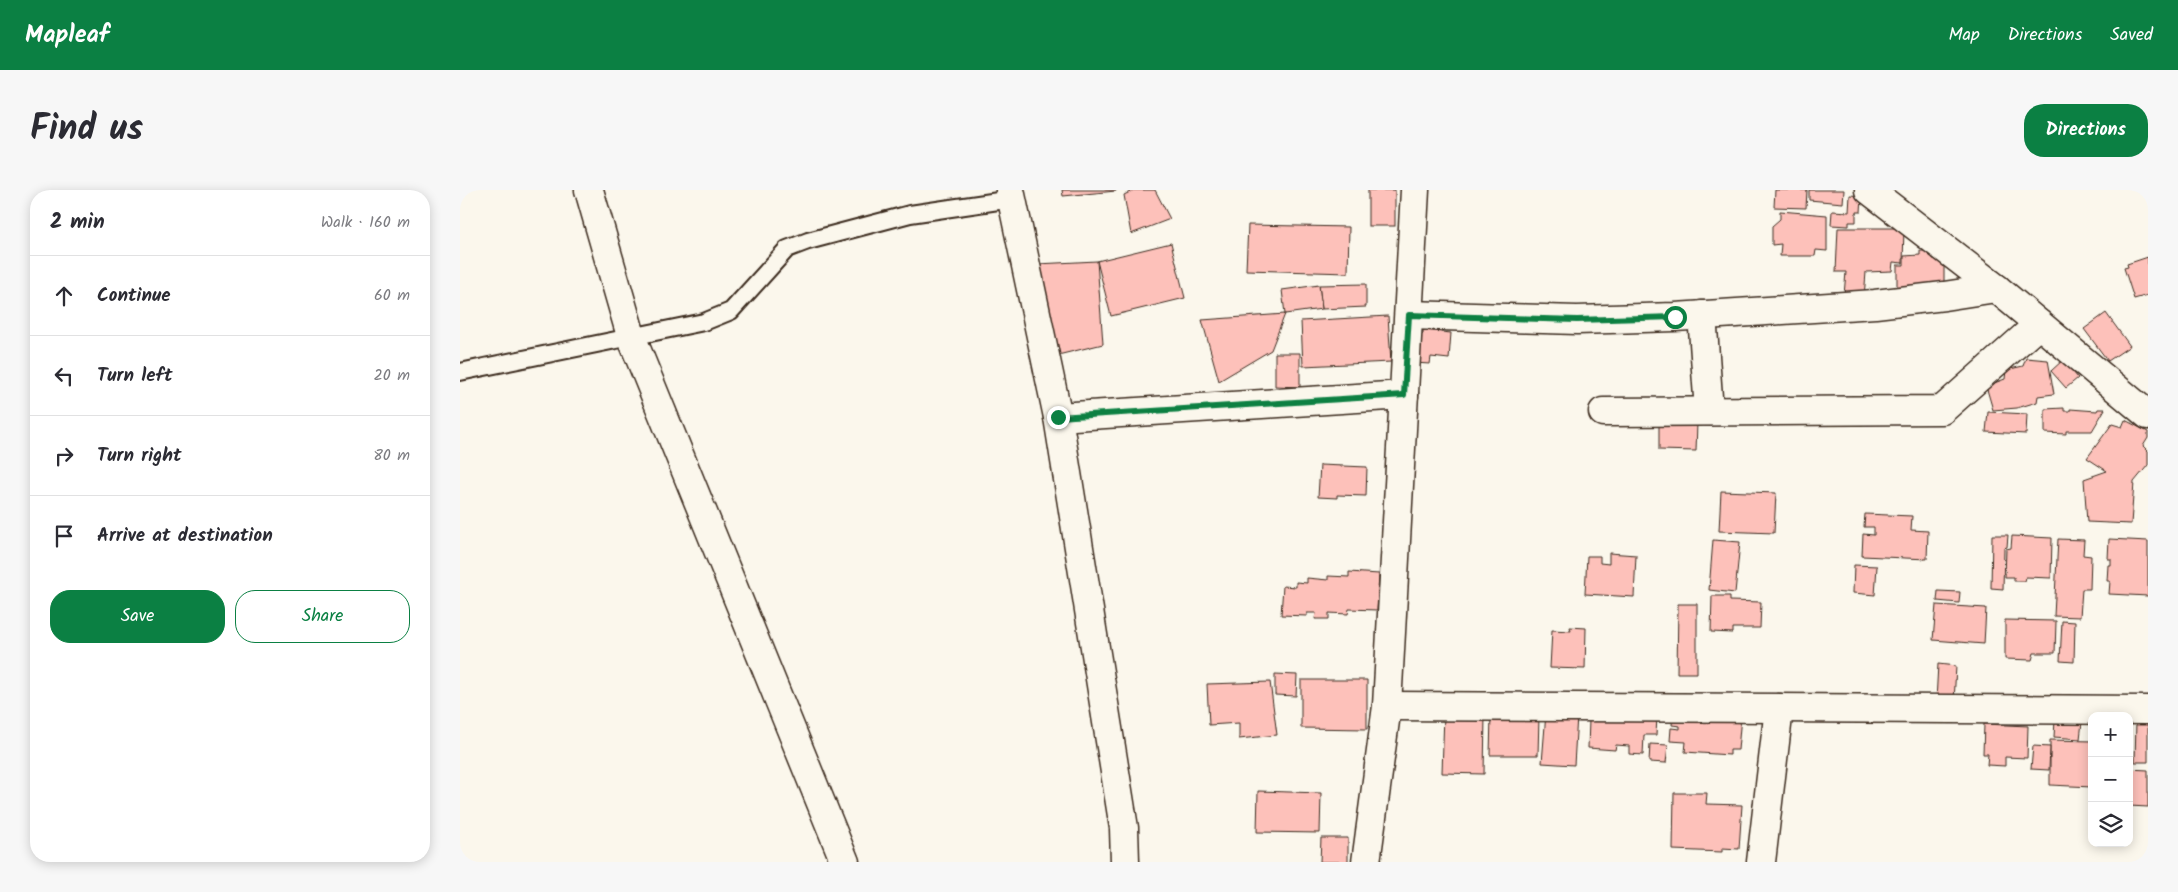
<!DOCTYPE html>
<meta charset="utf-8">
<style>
:root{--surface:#fff;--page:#f7f7f7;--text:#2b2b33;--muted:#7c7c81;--line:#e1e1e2;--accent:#0b8043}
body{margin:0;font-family:Kalam,sans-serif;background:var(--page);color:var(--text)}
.controls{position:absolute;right:15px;bottom:15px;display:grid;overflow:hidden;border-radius:10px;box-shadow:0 2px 12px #0003}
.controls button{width:45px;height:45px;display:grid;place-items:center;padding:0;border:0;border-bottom:1px solid var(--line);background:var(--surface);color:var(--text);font:25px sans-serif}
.stop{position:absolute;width:15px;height:15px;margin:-11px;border:4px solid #0b8043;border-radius:50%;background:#fff}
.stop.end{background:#0b8043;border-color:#fff;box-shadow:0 1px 5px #0008}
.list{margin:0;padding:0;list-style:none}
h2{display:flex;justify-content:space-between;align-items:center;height:65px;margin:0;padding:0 20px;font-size:21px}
h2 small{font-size:16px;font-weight:400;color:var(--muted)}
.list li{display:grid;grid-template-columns:32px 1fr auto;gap:15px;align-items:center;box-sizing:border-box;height:80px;padding:0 20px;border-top:1px solid var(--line)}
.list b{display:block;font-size:19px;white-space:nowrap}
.list em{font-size:16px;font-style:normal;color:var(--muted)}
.actions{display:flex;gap:10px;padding:15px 20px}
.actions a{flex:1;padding:11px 0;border:1px solid var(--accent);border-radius:20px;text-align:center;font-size:18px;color:var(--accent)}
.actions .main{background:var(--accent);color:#fff}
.icon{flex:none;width:28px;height:28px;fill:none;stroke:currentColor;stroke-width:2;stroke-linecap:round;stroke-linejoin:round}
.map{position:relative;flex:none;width:1688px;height:672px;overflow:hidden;border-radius:20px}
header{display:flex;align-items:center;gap:30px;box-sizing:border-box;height:70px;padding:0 25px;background:var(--accent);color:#fff}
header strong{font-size:24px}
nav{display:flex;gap:28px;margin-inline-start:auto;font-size:18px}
.intro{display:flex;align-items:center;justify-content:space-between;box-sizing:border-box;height:120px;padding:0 30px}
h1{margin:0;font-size:35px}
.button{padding:12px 22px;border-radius:20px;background:var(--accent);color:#fff;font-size:18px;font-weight:700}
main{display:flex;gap:30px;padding:0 30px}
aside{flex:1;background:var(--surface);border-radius:20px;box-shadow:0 2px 12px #0003}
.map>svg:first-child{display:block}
.building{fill:#fdc1ba;stroke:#3b2a1e}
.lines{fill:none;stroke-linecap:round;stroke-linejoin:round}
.service-casing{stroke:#3b2a1e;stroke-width:20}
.minor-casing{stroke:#3b2a1e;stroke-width:31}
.tertiary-casing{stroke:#3b2a1e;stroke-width:31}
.service{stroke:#fbf7ec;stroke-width:16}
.minor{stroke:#fbf7ec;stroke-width:28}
.tertiary{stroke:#fbf7ec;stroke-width:28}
.route{stroke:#0b8043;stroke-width:6}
</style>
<header>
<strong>Mapleaf</strong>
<nav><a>Map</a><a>Directions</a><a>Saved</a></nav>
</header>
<div class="intro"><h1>Find us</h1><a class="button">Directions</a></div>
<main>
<aside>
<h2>2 min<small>Walk · 160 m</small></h2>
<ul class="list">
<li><svg class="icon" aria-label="ahead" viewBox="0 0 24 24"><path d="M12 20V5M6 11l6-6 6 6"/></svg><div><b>Continue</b></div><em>60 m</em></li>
<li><svg class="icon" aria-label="left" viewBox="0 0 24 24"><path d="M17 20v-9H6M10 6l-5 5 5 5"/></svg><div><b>Turn left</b></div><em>20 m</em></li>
<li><svg class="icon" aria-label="right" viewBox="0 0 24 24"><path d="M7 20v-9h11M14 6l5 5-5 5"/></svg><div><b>Turn right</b></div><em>80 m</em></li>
<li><svg class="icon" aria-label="arrive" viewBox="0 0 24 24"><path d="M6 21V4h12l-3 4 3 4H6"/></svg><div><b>Arrive at destination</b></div></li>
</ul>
<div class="actions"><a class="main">Save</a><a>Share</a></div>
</aside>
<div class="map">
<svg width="1688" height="672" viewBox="0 0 1688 672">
<rect width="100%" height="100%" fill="#fbf7ec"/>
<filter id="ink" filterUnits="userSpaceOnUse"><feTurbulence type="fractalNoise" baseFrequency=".02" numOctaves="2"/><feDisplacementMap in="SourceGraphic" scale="10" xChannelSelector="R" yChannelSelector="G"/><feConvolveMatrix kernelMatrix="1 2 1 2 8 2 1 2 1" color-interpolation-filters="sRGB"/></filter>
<g filter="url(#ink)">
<g class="building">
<polygon points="602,0 656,0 656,1 603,6"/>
<polygon points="674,0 695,0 710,29 671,44 664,5"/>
<rect x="908" y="0" width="27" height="36"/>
<polygon points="1315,0 1347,0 1346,18 1314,17"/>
<polygon points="1349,0 1384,0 1383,13 1349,10"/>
<polygon points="1390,5 1402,6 1401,22 1396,22 1396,32 1389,32 1389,36 1371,35 1372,21 1389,22"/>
<polygon points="1320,21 1367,25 1367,61 1356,60 1355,66 1320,66 1321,54 1312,55 1312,36 1320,29"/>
<polygon points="788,35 889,37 888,83 786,80"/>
<polygon points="1378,38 1444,38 1443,73 1433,72 1432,81 1406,82 1404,108 1384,105 1386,82 1376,82"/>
<polygon points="711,53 725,108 651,126 637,71"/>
<polygon points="1460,61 1473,61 1473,69 1484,69 1484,100 1437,101 1437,75 1444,75 1444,66 1460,65"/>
<polygon points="1688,67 1688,105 1674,109 1664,78 1668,77 1667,74"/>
<polygon points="637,71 643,154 598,165 577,74"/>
<polygon points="906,94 906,117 862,119 859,95"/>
<polygon points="859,95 862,119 825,124 822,100"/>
<polygon points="1646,123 1670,156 1648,171 1624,139"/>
<polygon points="825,124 811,160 759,191 742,130"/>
<polygon points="928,126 931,172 843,176 841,131"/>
<polygon points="963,140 991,143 989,169 971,167 970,174 954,173 956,143 963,144"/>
<polygon points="815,163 840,163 840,197 815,196"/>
<polygon points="1566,168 1588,170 1594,204 1578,206 1577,212 1557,218 1533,220 1526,196 1545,189 1546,180 1563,176"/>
<polygon points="1603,170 1618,188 1606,198 1591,181"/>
<polygon points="1604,218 1604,221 1610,221 1610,219 1637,221 1638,219 1645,219 1632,241 1606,241 1606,244 1585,243 1585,219"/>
<polygon points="1528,222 1567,224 1566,244 1526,242"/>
<polygon points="1665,230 1688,242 1688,248 1683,256 1688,261 1688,275 1674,292 1671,334 1627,332 1624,289 1647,281 1627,268 1652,234 1662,237"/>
<polygon points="1199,232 1237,233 1236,261 1199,260"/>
<polygon points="860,275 907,277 906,306 877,305 877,308 858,307"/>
<polygon points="1261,301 1316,303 1314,343 1259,341"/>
<polygon points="1405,324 1452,326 1451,340 1468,341 1467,369 1402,366 1403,344 1414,345 1414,337 1404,337"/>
<polygon points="1532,345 1548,345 1547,357 1544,358 1543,399 1531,398"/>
<polygon points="1552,346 1592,348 1591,388 1566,387 1565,391 1554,391 1554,387 1545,387 1546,359 1551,358"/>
<polygon points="1598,349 1624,350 1623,365 1631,366 1630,399 1622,399 1620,427 1594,426"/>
<polygon points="1649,349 1688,351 1688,406 1649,404 1650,391 1647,391 1648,375 1651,375 1651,369 1648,369"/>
<polygon points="1253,350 1280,352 1275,403 1249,400"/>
<polygon points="1149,363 1176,365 1174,407 1125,404 1127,366 1140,366 1140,373 1149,374"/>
<polygon points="1394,375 1417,376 1415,405 1393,403"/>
<polygon points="889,382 919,384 917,420 889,419 888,424 869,423 869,429 855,429 856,423 847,423 847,426 821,425 823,396 836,397 836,392 847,393 847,388 868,390 868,386 889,387"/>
<polygon points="1478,401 1500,402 1499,413 1477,411"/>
<polygon points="1252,406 1270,406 1270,411 1301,412 1300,438 1273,438 1273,443 1251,442"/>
<polygon points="1218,414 1237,414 1237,483 1217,483"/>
<polygon points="1476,415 1526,418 1524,454 1473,450"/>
<polygon points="1545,430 1596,431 1595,463 1574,463 1572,470 1545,469"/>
<polygon points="1602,431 1615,432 1614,472 1600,471"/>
<polygon points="1110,437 1126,438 1125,479 1090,478 1092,440 1111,441"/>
<polygon points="1478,474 1496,476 1494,512 1476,511"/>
<polygon points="815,484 837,485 836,506 815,505"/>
<polygon points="841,490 907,490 907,539 841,538"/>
<polygon points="810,492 817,545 779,549 779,533 749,535 747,494"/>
<polygon points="1086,523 1117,525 1114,575 1082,573"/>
<polygon points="984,524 1025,525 1024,584 982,583"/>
<polygon points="1213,524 1281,526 1278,560 1270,560 1270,565 1225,562 1226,552 1210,551 1211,538 1220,539 1220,536 1212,535"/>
<polygon points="1031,525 1079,526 1078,565 1030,565"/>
<polygon points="1154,526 1197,526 1196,545 1184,545 1183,565 1169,564 1169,556 1156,555 1155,560 1128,558 1129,530 1154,531"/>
<polygon points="1595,530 1622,532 1620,549 1594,547"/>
<polygon points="1676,531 1688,531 1688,572 1675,572"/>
<polygon points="1524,534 1568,536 1567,568 1545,567 1545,576 1527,575 1528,564 1523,564"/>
<polygon points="1590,550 1632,551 1632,597 1590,595"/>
<polygon points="1190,554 1208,555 1206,573 1189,572"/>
<polygon points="1573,556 1590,557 1589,580 1571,579"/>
<polygon points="1669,579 1688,580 1688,617 1669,616"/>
<polygon points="798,601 861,603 860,643 797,642"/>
<polygon points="1214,603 1247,603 1246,614 1282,615 1279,659 1262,658 1262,662 1213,660"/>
<polygon points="861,648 888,648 888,672 860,672"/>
</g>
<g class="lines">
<defs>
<polyline id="service" points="0,182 244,132 271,121 327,59 348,51 450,24 552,9"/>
<g id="minor">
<polyline points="550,0 598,227 664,638 665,672"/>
<polyline points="949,125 1117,130 1215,127 1415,114 1484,106 1536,98"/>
<polyline points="1242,125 1249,221"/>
<polyline points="1143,222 1482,220 1579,134"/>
<polyline points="598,227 944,205"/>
<polyline points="927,516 1688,520"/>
<polyline points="906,672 927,516 955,0"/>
<polyline points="1301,672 1319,518"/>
</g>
<g id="tertiary">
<polyline points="129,0 171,146 385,672"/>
<polyline points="1409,0 1536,98 1688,225"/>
</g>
</defs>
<use href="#service" class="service-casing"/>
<use href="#minor" class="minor-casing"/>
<use href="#tertiary" class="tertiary-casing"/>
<use href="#service" class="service"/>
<use href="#minor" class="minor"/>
<use href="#tertiary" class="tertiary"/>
</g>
</g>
<g class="lines" filter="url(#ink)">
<polyline class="route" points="598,227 944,205 949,125 1117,130 1215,127"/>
</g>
</svg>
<div class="controls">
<button>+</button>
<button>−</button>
<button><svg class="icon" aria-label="layers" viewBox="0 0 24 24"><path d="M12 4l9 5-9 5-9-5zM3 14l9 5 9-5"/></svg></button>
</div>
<div class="stop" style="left:1215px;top:127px"></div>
<div class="stop end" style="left:598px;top:227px"></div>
</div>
</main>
